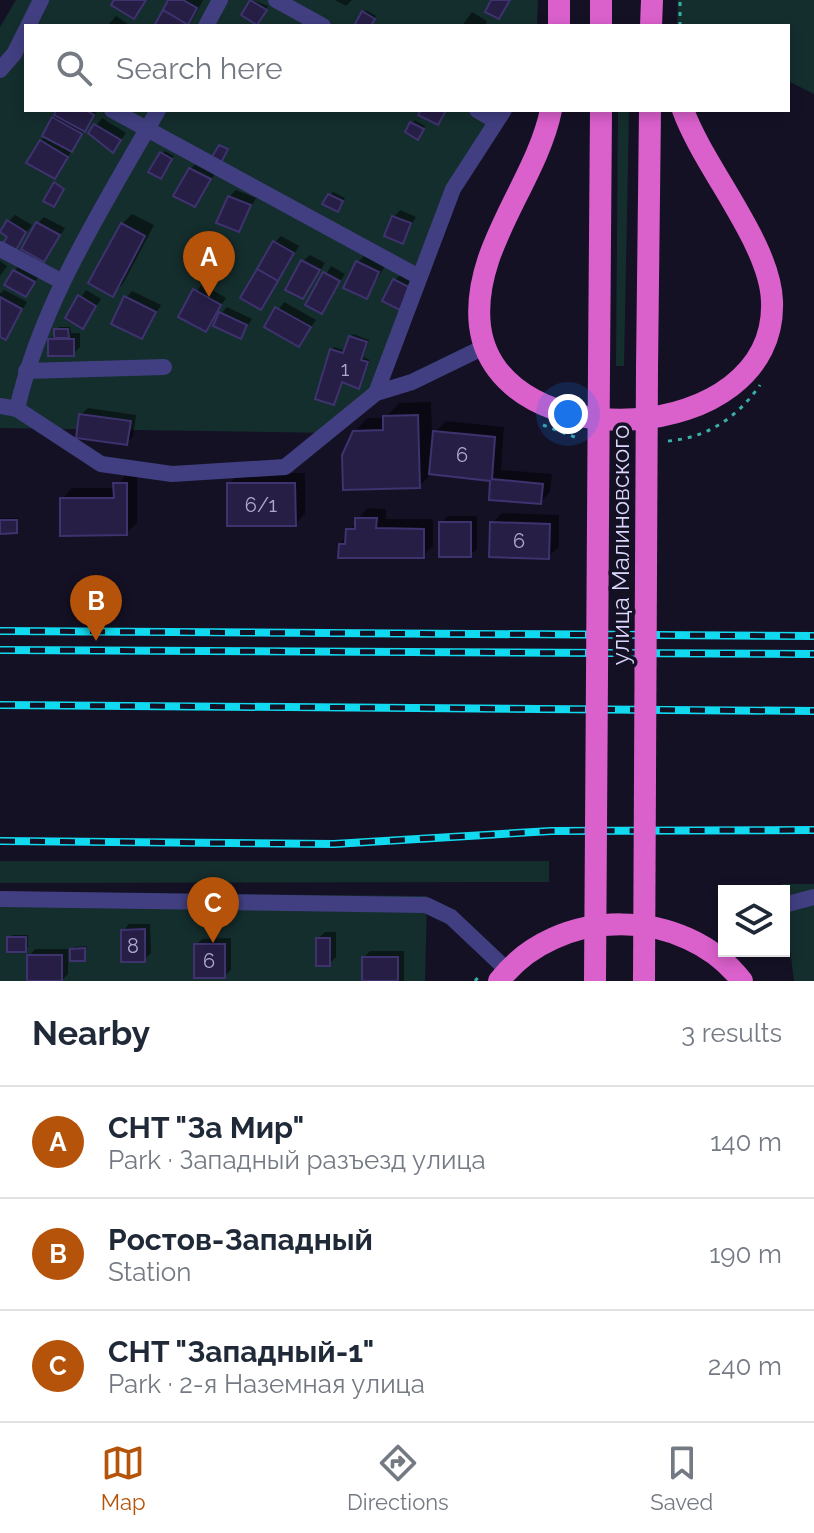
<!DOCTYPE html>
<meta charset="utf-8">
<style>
:root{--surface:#fff;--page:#f2f2f3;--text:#1f2937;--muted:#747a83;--line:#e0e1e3;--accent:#b45309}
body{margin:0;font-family:Raleway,sans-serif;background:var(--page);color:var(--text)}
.controls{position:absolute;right:24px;bottom:24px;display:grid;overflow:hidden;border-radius:0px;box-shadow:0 4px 12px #0003}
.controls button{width:72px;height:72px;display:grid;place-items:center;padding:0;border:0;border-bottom:2px solid var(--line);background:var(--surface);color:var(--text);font:40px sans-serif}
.you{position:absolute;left:568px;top:414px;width:28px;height:28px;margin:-20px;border:6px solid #fff;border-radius:50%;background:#1a73e8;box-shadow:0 0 0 12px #1a73e833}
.badge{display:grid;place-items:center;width:52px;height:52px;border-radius:50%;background:var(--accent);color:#fff;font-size:26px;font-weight:700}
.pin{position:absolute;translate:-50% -66px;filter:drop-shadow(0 2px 4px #0008)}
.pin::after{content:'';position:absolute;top:42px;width:28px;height:24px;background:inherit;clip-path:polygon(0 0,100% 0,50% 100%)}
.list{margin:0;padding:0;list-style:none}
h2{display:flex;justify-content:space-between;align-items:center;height:104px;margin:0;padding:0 32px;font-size:34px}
h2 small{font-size:26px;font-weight:400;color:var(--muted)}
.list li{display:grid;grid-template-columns:52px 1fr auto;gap:24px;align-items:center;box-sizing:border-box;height:112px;padding:0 32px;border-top:2px solid var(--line)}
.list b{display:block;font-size:30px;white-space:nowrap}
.list p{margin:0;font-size:26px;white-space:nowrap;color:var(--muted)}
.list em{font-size:26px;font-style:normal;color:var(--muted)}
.icon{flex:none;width:44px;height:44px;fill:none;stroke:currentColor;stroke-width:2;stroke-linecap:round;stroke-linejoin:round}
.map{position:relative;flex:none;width:814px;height:981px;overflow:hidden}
.search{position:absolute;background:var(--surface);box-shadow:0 4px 12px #0003;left:24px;right:24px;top:24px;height:88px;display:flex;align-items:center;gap:20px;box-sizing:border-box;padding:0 28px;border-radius:0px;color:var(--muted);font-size:30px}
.sheet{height:440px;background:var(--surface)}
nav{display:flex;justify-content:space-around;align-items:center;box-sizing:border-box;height:112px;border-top:2px solid var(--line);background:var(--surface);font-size:22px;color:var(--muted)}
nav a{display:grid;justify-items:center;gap:4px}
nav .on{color:var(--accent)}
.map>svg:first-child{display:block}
.green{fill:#142e2d}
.shadow{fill:#0007}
.building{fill:#261e45;stroke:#3e326f;stroke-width:2}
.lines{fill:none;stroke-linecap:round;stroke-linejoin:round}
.path{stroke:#38b0a8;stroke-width:3;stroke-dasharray:4 6;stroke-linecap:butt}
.minor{stroke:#413f81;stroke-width:16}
.trunk{stroke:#da60cc;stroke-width:22}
.rail-casing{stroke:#11d9ef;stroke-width:8}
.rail{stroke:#141125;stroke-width:5;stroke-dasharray:15;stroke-linecap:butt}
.trunk-bridge{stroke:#da60cc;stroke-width:22}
.labels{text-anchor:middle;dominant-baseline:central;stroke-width:7;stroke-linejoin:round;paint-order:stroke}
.number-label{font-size:20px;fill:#aea9ce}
.street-label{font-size:24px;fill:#dbd7fc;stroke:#141125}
</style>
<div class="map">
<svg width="814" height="981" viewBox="0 0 814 981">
<rect width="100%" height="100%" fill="#141125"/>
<g class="green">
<polygon points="16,0 538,0 537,26 26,26 26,110 507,110 456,196 379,399 336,433 0,428 0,27"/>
<polygon points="678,0 814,0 814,94 788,81 788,26 677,26"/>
<polygon points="618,110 629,110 624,366 616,366"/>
<polygon points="0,861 549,861 549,882 0,883"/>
<polygon points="782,884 814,884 814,981 794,981"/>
<polygon points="0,892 427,896 425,981 0,981"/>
</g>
<g class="shadow">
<polygon points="170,0 203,0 189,26 156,26"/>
<polygon points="253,0 268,6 260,20 252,2"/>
<polygon points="335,0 352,0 346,6"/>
<polygon points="366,10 376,16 370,26 356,26"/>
<polygon points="472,12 487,21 485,26 462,26"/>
<polygon points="116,16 131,26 107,26"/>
<polygon points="59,110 98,110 55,177 41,141"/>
<polygon points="102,118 126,133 113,151 91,133"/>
<polygon points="415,120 425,126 421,135 412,123"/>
<polygon points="165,151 174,156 163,174 162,154"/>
<polygon points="197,163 216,172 195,205 190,169"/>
<polygon points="236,190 256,198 238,230 229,197"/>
<polygon points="333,192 345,198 340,207 325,203"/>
<polygon points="400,210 416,217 402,241 394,217"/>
<polygon points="132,214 154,225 123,284 112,294 122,224"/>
<polygon points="15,215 32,225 14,250 8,222"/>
<polygon points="44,217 65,228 44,260 38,223"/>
<polygon points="281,236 299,246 261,308 275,242"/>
<polygon points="310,255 325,263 303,297 303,261"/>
<polygon points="364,256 385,266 366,297 358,262"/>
<polygon points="0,261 7,266 0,276"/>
<polygon points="21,264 40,275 26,294 14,271"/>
<polygon points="331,266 345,274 322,312 308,304"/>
<polygon points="401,274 416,281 407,301 395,280"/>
<polygon points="202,284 226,298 205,330 180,316"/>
<polygon points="4,290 27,302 5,338 0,335 0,294"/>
<polygon points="86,290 101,299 83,326 67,317"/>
<polygon points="132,291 161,305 142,337 126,298"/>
<polygon points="284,302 316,320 299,344 267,326"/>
<polygon points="227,307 252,319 240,337 219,316"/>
<polygon points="59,327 70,327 71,333 80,333 80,347 73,354 50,340"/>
<polygon points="353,334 369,340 363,357 370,360 361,384 359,386 343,381 333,403 332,350 334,347 346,351"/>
<polygon points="431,402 432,435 446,421 504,427 501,470 552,474 550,492 540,502 492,479 432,473 419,486 354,432 368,418 385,418 399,403"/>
<polygon points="88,408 136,415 133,437 126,443 81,414"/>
<polygon points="239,473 305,473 305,514 295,524 229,484"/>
<polygon points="126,474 137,474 137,523 126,533 62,499 72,488 116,488"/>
<polygon points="367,508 386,509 386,519 433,519 433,546 423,556 340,544"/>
<polygon points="502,513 559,515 559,547 548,557 492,523"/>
<polygon points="447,516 477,516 477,549 470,555 441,523"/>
<polygon points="18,518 16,531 0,532 1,518"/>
<polygon points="129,924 150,924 151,953 144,960 123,931"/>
<polygon points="325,932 336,932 336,957 329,964 318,939"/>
<polygon points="12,935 28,935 28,947 25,950 9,937"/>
<polygon points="231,938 231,970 224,976 196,945 202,939"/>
<polygon points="87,946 84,959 72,949 74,947"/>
<polygon points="35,949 68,949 68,974 61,981 29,956"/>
<polygon points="370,951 404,951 404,981 364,981 364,957"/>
</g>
<g class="building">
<polygon points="114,0 146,0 134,19 111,5"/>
<polygon points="168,0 183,0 197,8 188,25 163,10"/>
<polygon points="250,0 267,10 257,25 241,15"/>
<polygon points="491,0 510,0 499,19 485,12"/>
<polygon points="163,10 188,25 188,26 154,26"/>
<polygon points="362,11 375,19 371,26 354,26"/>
<polygon points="56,110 85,110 94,115 85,132 54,115"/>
<polygon points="421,110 446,110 438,125 418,115"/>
<polygon points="52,117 82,134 72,152 42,136"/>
<polygon points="410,122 424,129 418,140 405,132"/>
<polygon points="94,124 121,140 113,153 88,133"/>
<polygon points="40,140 68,157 55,179 26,163"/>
<polygon points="219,145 228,149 220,165 210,160"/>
<polygon points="160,152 172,159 161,179 148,172"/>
<polygon points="189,168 211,179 195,207 173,196"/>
<polygon points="54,182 64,189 54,207 43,201"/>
<polygon points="328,194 343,201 338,212 322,204"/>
<polygon points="228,196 251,205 239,232 216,223"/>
<polygon points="392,216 411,223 403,244 384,236"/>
<polygon points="7,220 26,232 15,252 2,245 7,237 0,232"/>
<polygon points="36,222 60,235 44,262 21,249"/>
<polygon points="121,223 145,236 113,297 88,283"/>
<polygon points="273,241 294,253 278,281 257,269"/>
<polygon points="301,260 320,270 303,299 285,290"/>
<polygon points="356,261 379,272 367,299 343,288"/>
<polygon points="257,269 278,281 261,310 240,298"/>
<polygon points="13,270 35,282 26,297 4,285"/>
<polygon points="323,272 340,281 322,314 305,305"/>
<polygon points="393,279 411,288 400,310 382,301"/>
<polygon points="193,289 221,305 206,332 178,317"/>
<polygon points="78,295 96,306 83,329 65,318"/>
<polygon points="124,296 156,312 142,339 111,324"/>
<polygon points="0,297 22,309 6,340 0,337"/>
<polygon points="275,307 311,327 299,347 264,327"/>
<polygon points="219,312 247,325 241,339 213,326"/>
<polygon points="54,329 68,329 69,338 54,338"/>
<polygon points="349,336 367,342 361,360 368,362 359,389 342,382 334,405 315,399 330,349 343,353"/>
<rect x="48" y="339" width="26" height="17"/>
<polygon points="79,414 131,421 127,445 76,438"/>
<polygon points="418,415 420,488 343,490 342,455 353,431 383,430 383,416"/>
<polygon points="433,431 495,437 492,479 543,484 541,504 489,500 490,481 429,474"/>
<polygon points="113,483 127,483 127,535 60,536 60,498 114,498"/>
<polygon points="227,483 295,483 296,526 227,526"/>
<polygon points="355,518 377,518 376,528 424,529 424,558 338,558 339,544 345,544 346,529 355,529"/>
<polygon points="0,520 17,520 17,533 0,534"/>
<rect x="439" y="522" width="32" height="35"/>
<polygon points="490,522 550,524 549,559 489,557"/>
<polygon points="145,929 145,962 121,962 121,930"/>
<rect x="7" y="937" width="19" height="15"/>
<rect x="316" y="938" width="14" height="28"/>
<rect x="194" y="944" width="31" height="34"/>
<polygon points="85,948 85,961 70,961 70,949"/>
<rect x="27" y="955" width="35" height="26"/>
<rect x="362" y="957" width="36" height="24"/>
</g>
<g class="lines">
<g class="path">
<polyline points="680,26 680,0"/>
<polyline points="543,425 580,439"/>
<path d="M 668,441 C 707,438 738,417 760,385"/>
<polyline points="475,981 481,974"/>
</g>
<g class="minor">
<polyline points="276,0 323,26"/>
<polyline points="28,26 41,0"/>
<polyline points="206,26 220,0"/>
<polyline points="0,70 14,54 26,30"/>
<polyline points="112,110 419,277"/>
<polyline points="477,110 496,121"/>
<polyline points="0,249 61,281"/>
<polyline points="26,371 164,367"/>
<polyline points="376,393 453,189 504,110"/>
<polyline points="0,406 17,409 101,464 172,474 285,467 376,393 412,382 484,347"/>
<path d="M 17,409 C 42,300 104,206 158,110"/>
<polyline points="0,899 426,905 451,917 507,970"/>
<polyline points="784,905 814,897"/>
</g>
<g class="trunk">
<polyline points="559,26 559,0"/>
<polyline points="601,26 601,0"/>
<polyline points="651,26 652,0"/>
<path d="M 551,110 C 536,183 471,249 480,326 C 497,461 778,448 772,301 C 770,243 704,168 683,110"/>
<polyline points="599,368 601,110"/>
<polyline points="647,368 650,110"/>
<path d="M 499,981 C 557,905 685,906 742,981"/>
</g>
<defs>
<g id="rail">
<polyline points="0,631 814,636"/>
<polyline points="0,650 814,654"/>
<polyline points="0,705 814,711"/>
<polyline points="0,841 334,844 551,831 814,830"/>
</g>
</defs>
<use href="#rail" class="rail-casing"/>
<use href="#rail" class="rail"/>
<g class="trunk-bridge">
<polyline points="595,981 599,368"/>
<polyline points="644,981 647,368"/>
</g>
</g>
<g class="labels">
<g class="number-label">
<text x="345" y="369">1</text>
<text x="462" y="455">6</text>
<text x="261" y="505">6/1</text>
<text x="519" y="541">6</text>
<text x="133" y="946">8</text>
<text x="209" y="961">6</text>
</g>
<g class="street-label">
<text transform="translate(620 545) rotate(-90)">улица Малиновского</text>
</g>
</g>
</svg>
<div class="controls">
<button><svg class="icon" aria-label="layers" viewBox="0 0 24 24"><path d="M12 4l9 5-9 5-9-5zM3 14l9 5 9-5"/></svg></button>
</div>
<div class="you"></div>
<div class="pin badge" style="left:209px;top:297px">A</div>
<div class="pin badge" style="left:96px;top:641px">B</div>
<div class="pin badge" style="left:213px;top:943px">C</div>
<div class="search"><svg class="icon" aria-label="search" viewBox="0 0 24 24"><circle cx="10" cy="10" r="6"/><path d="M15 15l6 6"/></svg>Search here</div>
</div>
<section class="sheet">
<h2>Nearby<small>3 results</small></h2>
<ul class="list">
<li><span class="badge">A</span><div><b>СНТ &quot;За Мир&quot;</b><p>Park · Западный разъезд улица</p></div><em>140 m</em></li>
<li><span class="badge">B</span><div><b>Ростов-Западный</b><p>Station</p></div><em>190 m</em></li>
<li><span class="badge">C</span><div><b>СНТ &quot;Западный-1&quot;</b><p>Park · 2-я Наземная улица</p></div><em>240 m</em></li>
</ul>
</section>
<nav>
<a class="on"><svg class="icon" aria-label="map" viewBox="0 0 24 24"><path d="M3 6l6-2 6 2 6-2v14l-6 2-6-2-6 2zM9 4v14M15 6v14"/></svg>Map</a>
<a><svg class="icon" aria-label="directions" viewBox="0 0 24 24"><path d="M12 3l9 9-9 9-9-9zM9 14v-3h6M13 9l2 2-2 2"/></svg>Directions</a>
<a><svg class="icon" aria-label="saved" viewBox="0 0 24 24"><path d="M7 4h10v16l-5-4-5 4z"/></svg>Saved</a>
</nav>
